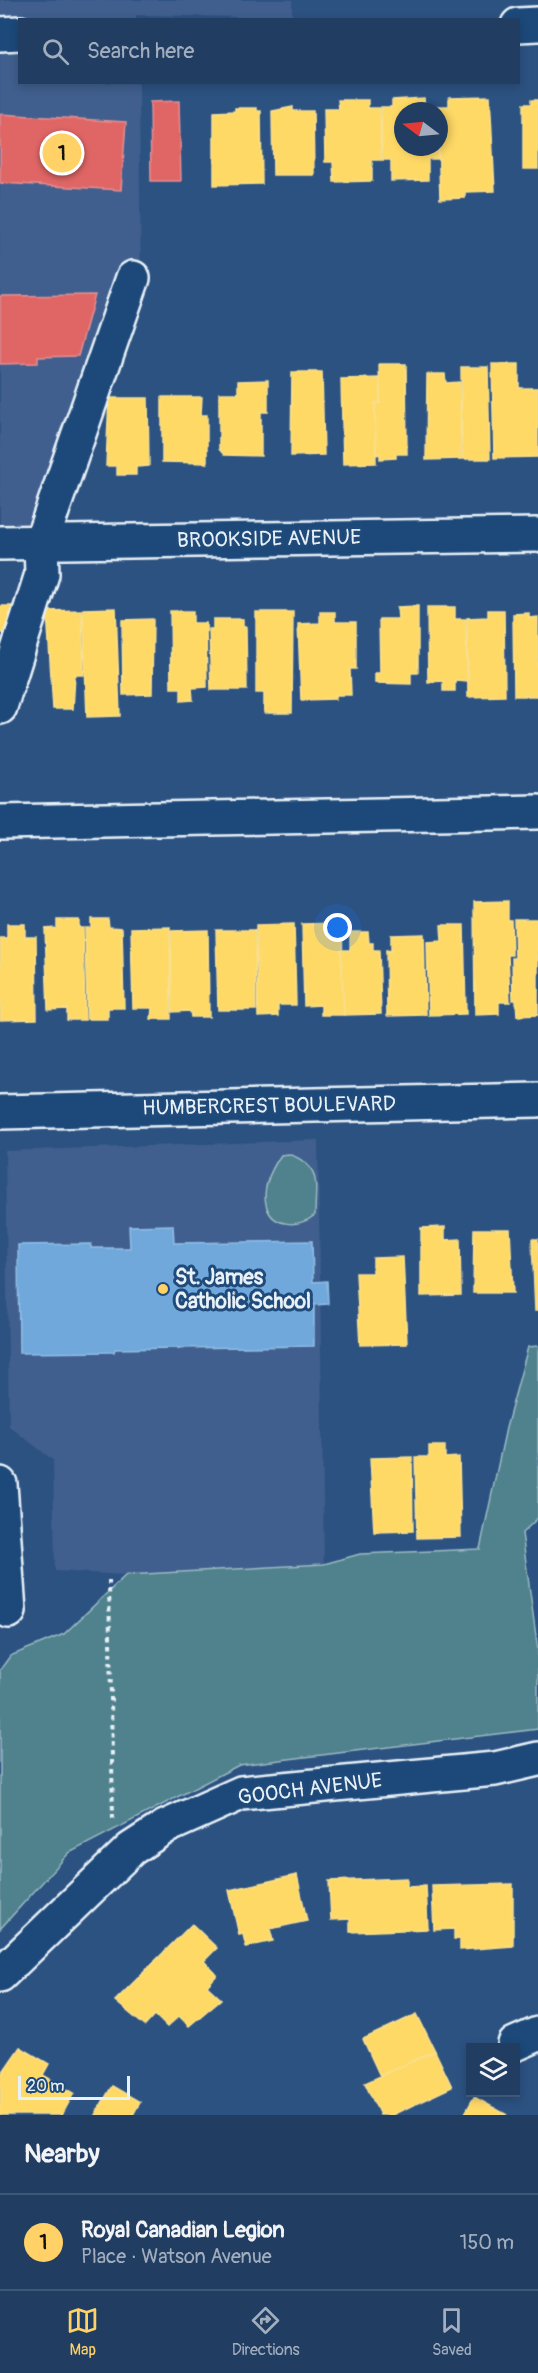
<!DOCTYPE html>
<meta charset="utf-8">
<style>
:root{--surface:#213e62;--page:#294568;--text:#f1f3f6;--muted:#a2aebe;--line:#3e5777;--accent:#ffd166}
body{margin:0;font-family:Pangolin,sans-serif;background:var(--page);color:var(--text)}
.controls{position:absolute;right:18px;bottom:18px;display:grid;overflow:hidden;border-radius:0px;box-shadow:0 3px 9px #0003}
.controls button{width:54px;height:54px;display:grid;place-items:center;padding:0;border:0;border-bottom:2px solid var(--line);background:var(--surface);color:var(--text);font:30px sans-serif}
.compass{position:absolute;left:394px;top:102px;width:54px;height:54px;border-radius:50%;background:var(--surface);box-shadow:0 3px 9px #0003;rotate:286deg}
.scale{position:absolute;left:18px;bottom:15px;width:112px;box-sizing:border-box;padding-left:6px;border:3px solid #e8f1f8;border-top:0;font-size:16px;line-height:21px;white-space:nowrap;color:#e8f1f8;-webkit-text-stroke:4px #1f4a7a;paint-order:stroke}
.you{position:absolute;left:338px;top:928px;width:21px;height:21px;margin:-15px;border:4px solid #fff;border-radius:50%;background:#1a73e8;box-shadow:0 0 0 9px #1a73e833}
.badge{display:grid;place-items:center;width:39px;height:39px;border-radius:50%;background:var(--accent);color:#111;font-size:20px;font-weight:700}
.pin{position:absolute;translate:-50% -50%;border:3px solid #fff;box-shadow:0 2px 6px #0006}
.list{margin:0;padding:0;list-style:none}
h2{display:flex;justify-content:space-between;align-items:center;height:78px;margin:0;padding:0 24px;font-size:26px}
h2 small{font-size:20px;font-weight:400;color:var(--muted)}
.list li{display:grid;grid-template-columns:39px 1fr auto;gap:18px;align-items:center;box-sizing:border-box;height:96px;padding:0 24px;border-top:2px solid var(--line)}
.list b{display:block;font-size:22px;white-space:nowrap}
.list p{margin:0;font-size:20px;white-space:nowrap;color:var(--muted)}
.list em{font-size:20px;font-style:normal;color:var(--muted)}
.icon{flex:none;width:33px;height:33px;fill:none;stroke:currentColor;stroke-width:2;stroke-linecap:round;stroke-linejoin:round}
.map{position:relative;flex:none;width:538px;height:2115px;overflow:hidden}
.search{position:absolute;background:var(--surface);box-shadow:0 3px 9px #0003;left:18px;right:18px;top:18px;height:66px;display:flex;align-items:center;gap:15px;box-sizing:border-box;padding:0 21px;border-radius:0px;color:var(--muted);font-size:22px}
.sheet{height:174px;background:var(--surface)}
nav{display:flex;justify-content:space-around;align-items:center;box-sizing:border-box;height:84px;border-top:2px solid var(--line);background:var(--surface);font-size:16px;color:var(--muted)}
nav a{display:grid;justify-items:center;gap:3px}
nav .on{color:var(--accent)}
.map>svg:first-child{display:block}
.built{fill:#3f5f8e}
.green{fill:#50828d;stroke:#9cbac2;stroke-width:1.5}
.homes{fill:#ffd966;stroke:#f8e092;stroke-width:1.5}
.shops{fill:#e06666;stroke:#e29092;stroke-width:1.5}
.schools{fill:#6fa8dc;stroke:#93bee4;stroke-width:1.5}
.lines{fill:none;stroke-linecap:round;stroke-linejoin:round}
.minor-casing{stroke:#e8f1f8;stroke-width:38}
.path{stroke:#e8f1f8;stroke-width:4;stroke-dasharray:4.5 4.5;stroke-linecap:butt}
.minor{stroke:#1f4a7a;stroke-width:33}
.poi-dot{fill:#ffd166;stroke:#1f4a7a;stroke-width:2}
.labels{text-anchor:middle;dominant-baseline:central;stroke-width:6;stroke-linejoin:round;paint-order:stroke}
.street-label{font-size:21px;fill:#e8f1f8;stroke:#1f4a7a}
.poi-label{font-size:21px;font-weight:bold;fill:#e8f1f8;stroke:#1f4a7a;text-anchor:start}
</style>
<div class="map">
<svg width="538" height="2115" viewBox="0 0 538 2115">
<rect width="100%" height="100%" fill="#2c5282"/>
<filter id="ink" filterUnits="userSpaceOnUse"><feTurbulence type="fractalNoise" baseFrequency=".0167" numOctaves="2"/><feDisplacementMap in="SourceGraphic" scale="12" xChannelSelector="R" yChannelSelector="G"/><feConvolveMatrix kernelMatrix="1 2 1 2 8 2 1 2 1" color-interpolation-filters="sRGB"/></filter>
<g filter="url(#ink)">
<g class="built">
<polygon points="0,0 292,0 292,18 136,15 136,20 20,20 20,82 139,83 141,296 55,518 0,550"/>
<polygon points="318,1140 324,1564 126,1575 55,1571 53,1460 9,1426 5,1151"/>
</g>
<g class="green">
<path d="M 289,1154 C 323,1167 315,1184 315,1215 C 300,1228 271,1228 266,1204 C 262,1187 272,1168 281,1155 Z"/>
<polygon points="538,1346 538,1518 522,1533 538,1651 538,1729 239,1765 69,1853 0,1929 0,1670 10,1656 64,1634 126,1575 324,1564 360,1554 480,1549 506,1428 528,1347"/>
</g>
<g class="homes">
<polygon points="490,96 495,191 465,192 465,198 440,199 437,106 449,106 449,97"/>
<polygon points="424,98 425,107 436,107 436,111 403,111 403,147 437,147 438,159 428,159 428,180 391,181 391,160 382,160 381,107 392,107 392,100"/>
<polygon points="338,100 368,100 368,108 380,108 381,160 372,160 372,181 334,182 333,162 325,162 324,109 339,109"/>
<polygon points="531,100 538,100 538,169 523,169 523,104 531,104"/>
<polygon points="293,107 293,111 313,111 314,175 273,175 272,111"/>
<polygon points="235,108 257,108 257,111 261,111 262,184 214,185 214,112 235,111"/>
<polygon points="379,364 406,364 407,454 396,454 396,458 380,459 380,454 376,455 375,403 380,403"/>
<polygon points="492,364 519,364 519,388 538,388 538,457 494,458"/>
<polygon points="461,367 488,367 490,459 462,459"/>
<polygon points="292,372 322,372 324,455 291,456"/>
<polygon points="427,374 445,374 446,383 460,382 461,459 426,460"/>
<polygon points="380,378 380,403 375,403 376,463 343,464 341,379"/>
<polygon points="268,380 268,412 261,412 261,456 224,455 219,449 219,393 238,393 238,381"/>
<polygon points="162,397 202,397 201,415 207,415 207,463 162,462"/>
<polygon points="109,398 148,398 149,466 136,467 136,475 117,475 117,466 106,466"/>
<polygon points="0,606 16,606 8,633 0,633"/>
<polygon points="418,606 418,673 411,673 411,684 375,683 375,673 380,673 379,619 398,619 397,607"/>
<polygon points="427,607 455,607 455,619 466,619 467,681 455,680 455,691 443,691 443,681 428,682"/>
<polygon points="116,608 120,716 87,717 83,609"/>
<polygon points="82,610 84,675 75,675 73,709 53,709 47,611"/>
<polygon points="488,610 504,610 505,696 468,697 467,618 488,617"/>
<polygon points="170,611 193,611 193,623 206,623 207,687 192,688 193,700 181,701 181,688 171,688"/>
<polygon points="256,612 293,612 292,713 264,713 264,693 256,693"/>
<polygon points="320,612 335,612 335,622 356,622 356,669 350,669 351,695 336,695 336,699 301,700 298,624 320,623"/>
<polygon points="529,613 529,618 538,617 538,696 514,696 513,614"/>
<polygon points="153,619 152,694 123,695 122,620"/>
<polygon points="213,619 243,619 243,627 246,627 247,690 211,690 209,629 213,629"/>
<polygon points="508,901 508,920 511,920 512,955 508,955 510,1002 499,1002 499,1014 475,1015 474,902"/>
<polygon points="91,919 108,919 109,927 122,928 124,1008 108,1008 108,1019 87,1019 85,928 91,928"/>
<polygon points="514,919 538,919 538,1015 517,1016 516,1000 513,1000 512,958 515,958"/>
<polygon points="57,920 79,920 79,928 83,928 85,1020 67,1020 67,1009 48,1010 45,929 57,928"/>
<polygon points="342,923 344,1015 321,1015 321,1005 304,1006 302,924"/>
<polygon points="7,924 25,924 25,937 36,937 37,1019 0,1020 0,938 7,938"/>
<polygon points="294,924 296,1005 278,1005 278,1016 258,1017 256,925"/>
<polygon points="441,925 464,925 466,1014 429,1015 427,942 442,941"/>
<polygon points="170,927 171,1019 151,1019 152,1008 133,1008 131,928"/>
<polygon points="208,930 209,1017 191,1017 190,1011 172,1012 171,931"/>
<polygon points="216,930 255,930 256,1010 218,1010"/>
<polygon points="350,932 368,932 369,943 373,943 373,950 379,950 381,1014 344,1015 341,950 350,950"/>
<polygon points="424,934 426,1015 387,1016 386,950 391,951 391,935"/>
<polygon points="445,1227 445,1240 460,1239 461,1295 421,1296 421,1228"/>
<polygon points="474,1229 510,1229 513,1293 473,1293"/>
<polygon points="532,1239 538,1239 538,1310 535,1311"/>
<polygon points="403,1257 407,1344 360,1345 356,1273 373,1273 373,1258"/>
<polygon points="429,1446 445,1446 445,1458 459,1457 461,1537 417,1538 415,1457 429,1457"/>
<polygon points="412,1457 413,1531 374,1532 370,1458"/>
<polygon points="297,1875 307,1921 270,1929 273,1941 246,1947 243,1934 239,1935 229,1890"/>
<polygon points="407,1878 407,1887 426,1886 428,1929 350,1932 350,1919 331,1920 329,1881"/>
<polygon points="513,1884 513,1946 460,1950 460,1939 454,1939 454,1929 434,1930 432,1886"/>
<polygon points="192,1924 217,1948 204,1961 217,1975 207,1986 221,1999 189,2026 179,2016 167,2027 155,2015 145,2026 115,2001"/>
<polygon points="417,2014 435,2051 380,2076 363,2039"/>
<polygon points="20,2047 49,2064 43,2075 74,2093 62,2115 0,2115 0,2076"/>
<polygon points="435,2051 452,2087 392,2115 380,2115 365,2083"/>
<polygon points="112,2086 140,2102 133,2115 95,2115"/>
<polygon points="474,2097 507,2115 464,2115"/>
</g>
<g class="shops">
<polygon points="179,101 181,181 151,181 150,102"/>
<polygon points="0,114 126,122 121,190 0,183"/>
<polygon points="95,295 78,356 38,357 38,363 0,364 0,296"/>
</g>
<polygon class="schools" points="173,1225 174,1243 312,1241 313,1282 327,1281 328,1304 314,1305 314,1346 115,1349 114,1352 19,1353 18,1245 91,1244 91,1248 130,1248 129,1226"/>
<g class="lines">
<defs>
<g id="minor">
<polyline points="518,25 538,24"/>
<polyline points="0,34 20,33"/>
<polyline points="0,543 538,535"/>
<polyline points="0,707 42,574 41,543 133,278"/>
<polyline points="0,822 538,812"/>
<polyline points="0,1112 538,1100"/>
<polyline points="0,1484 9,1611"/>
<polyline points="0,1975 131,1849 165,1827 241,1793 495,1769 538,1759"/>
<polyline points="515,2044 538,2034"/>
</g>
</defs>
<use href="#minor" class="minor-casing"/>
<polyline class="path" points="109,1580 113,1819"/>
<use href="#minor" class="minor"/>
</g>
</g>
<circle class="poi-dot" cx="163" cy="1289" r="6"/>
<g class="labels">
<g class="street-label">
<text transform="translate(269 539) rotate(-1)">BROOKSIDE AVENUE</text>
<text transform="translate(269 1106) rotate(-1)">HUMBERCREST BOULEVARD</text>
<text transform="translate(310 1789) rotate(-7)">GOOCH AVENUE</text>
</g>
<g class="poi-label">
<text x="175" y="1277">St. James<tspan x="175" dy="24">Catholic School</tspan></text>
</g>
</g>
</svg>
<div class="controls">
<button><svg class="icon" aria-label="layers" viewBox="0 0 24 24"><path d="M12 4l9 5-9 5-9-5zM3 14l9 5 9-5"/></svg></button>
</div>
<svg class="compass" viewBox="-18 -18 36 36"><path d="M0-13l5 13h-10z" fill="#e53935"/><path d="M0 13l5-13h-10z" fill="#a2aebe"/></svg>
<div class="scale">20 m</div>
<div class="you"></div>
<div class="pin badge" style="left:62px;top:153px">1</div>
<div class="search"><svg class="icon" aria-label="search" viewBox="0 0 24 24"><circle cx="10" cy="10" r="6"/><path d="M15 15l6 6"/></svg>Search here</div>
</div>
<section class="sheet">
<h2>Nearby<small></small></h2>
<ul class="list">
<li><span class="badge">1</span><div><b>Royal Canadian Legion</b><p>Place · Watson Avenue</p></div><em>150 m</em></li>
</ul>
</section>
<nav>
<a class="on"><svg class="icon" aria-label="map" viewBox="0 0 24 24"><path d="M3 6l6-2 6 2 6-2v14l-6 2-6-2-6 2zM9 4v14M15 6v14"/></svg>Map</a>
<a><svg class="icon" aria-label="directions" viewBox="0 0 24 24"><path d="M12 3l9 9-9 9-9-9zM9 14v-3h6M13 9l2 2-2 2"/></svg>Directions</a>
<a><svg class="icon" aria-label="saved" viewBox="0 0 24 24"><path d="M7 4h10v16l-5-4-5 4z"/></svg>Saved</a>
</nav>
